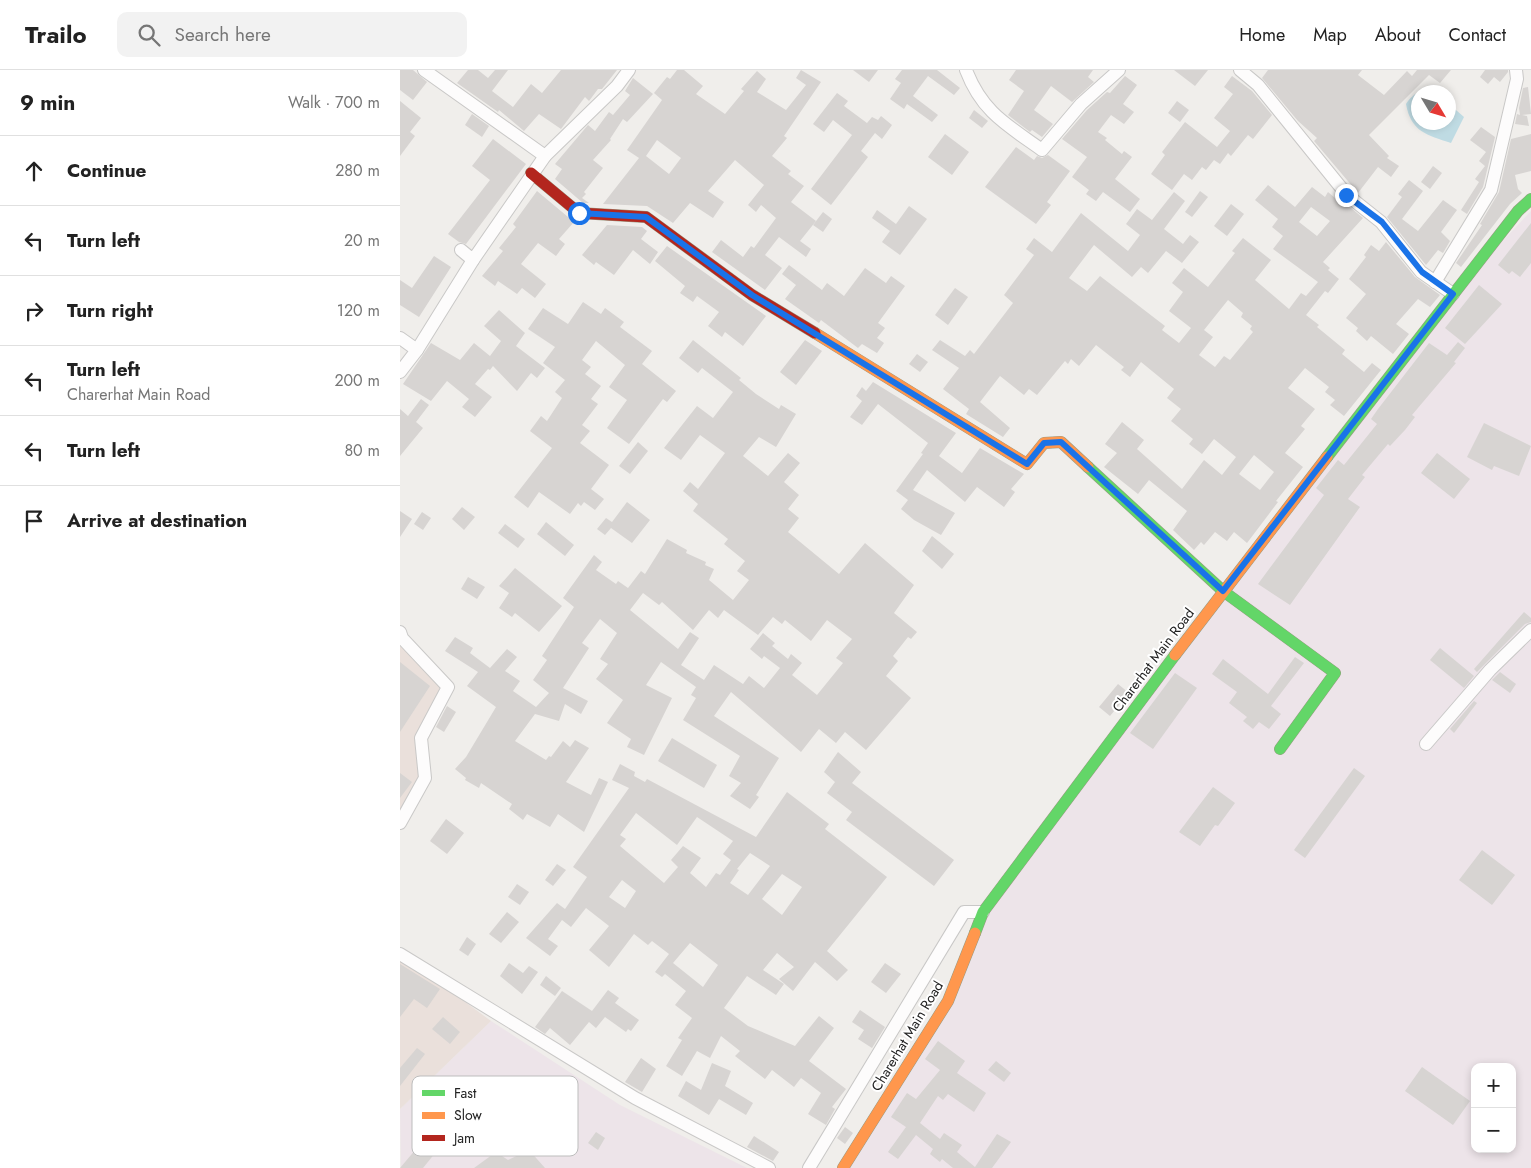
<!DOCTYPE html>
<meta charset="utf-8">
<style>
:root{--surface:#fff;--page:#f2f2f2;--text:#222;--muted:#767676;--line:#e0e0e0}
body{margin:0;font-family:Jost,sans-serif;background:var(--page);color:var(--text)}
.controls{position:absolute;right:15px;bottom:15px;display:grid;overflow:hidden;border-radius:10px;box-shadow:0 2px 8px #0003}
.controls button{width:45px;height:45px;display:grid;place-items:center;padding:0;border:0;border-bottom:1px solid var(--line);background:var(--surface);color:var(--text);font:25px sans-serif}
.compass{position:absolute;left:1011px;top:15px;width:45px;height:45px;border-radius:50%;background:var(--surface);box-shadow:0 2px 8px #0003;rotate:128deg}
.stop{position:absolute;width:15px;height:15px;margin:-11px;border:4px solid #1a73e8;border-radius:50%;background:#fff}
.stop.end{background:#1a73e8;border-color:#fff;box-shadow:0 1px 5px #0008}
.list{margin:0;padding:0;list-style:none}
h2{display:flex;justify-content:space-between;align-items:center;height:65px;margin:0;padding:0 20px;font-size:21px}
h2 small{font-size:16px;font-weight:400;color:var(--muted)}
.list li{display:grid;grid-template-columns:32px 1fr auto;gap:15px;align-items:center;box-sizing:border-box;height:70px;padding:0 20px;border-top:1px solid var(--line)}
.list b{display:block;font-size:19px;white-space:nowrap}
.list p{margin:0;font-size:16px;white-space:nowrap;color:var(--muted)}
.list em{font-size:16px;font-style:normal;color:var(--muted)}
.icon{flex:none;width:28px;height:28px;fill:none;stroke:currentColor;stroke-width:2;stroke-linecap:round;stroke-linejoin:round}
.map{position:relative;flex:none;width:1131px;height:1098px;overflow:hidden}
header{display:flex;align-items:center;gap:30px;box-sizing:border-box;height:70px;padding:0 25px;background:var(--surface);border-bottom:1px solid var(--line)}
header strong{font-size:24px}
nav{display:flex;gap:28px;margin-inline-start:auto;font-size:18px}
.search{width:350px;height:45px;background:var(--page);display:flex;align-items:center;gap:12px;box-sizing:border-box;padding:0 18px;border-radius:10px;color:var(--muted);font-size:19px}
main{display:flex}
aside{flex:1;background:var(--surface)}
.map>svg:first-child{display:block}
.industrial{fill:#ede4e9;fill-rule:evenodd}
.military{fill:#eae0db}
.water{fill:#bfdbe3}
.building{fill:#d7d4d2;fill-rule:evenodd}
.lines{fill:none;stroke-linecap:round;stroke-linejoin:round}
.street-casing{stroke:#c9c8c7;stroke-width:14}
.fast-casing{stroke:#999a82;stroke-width:12}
.slow-casing{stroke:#999a82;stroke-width:12}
.jam-casing{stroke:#999a82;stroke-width:12}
.street{stroke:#fdfcfc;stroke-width:12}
.fast{stroke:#63d668;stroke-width:11}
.slow{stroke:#ff974d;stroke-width:11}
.jam{stroke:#b3261e;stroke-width:11}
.route{stroke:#1a73e8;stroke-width:6}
.labels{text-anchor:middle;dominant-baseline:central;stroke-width:4;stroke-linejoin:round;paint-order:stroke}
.street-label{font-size:14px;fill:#222;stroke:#fff}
.key{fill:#fff;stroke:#bdbdbd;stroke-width:1}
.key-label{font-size:14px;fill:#222}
</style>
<header>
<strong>Trailo</strong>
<div class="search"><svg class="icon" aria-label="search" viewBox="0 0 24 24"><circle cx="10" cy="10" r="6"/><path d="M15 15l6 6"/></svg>Search here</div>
<nav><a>Home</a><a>Map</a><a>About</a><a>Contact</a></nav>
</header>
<main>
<aside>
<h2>9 min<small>Walk · 700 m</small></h2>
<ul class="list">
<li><svg class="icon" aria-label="ahead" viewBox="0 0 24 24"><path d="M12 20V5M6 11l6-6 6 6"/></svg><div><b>Continue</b></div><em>280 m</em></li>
<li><svg class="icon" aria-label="left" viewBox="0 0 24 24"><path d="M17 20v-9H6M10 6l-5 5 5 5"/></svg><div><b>Turn left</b></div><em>20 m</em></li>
<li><svg class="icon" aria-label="right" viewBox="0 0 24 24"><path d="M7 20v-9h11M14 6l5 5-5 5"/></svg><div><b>Turn right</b></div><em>120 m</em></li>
<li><svg class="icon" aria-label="left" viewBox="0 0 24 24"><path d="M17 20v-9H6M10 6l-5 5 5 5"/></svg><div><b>Turn left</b><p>Charerhat Main Road</p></div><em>200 m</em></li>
<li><svg class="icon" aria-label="left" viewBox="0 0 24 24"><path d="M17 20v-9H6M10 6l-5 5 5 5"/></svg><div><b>Turn left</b></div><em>80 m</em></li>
<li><svg class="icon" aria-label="arrive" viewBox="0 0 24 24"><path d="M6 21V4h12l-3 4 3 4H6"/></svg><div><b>Arrive at destination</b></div></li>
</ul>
</aside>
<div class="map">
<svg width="1131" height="1098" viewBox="0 0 1131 1098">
<rect width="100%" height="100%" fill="#f0eeeb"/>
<g class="industrial">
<path d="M 1131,141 L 1131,1098 L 443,1098 L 548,931 L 583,842 L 1053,224 ZM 1075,997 L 1112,997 L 1112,1079 L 1075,1079 Z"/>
<polygon points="91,951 220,1035 347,1098 1,1098 0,1039"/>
</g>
<g class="military">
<polygon points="0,562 48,617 21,668 25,708 0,753"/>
<polygon points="0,884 91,951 0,1039"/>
</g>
<path class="water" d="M 1021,21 L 1029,22 L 1018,22 L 1018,52 L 1048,52 L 1049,34 L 1064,47 L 1051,73 C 1027,65 1011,62 1006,34 C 1010,28 1014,24 1021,21 Z"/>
<g class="building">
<polygon points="0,0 13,0 27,12 13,30 0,20"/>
<polygon points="68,0 78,0 88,8 95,0 108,0 92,21 113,37 131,14 142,23 161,0 217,0 202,19 198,19 189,31 185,27 161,59 139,44 124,61 99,40 98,42 57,13"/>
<path d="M 277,0 L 284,0 L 303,16 L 296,24 L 325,44 L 344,21 L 341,19 L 357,1 L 366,9 L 357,22 L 386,40 L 406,15 L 396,8 L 401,0 L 421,12 L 384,66 L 387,68 L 372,86 L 391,101 L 388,104 L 404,116 L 391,132 L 416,151 L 400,171 L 411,179 L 406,187 L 379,167 L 365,185 L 382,198 L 365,220 L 312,182 L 321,170 L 343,187 L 351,176 L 354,178 L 376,148 L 361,135 L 356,142 L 348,135 L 364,115 L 335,90 L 308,121 L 324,132 L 313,148 L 290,133 L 273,153 L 247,136 L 203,134 L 239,88 L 227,80 L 262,30 L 254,23 L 267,7 L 270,9 ZM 257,70 L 281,88 L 269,104 L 246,86 Z"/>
<polygon points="453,0 478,0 469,12"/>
<polygon points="502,0 537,0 560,18 554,25 528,6 513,26 538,45 532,52 507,34 504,39 490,29 501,13 495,9"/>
<polygon points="616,0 693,0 688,7 694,12 672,32 651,16 634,40 653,54 642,67 632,60 630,62 608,45 624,21 609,10"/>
<polygon points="774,0 808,0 795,16"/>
<polygon points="868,0 962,0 958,5 984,25 1007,1 1012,6 1017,0 1051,0 1040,13 1029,5 969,65 989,86 987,88 999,96 991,107 978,97 958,123 914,71 917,68 898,51 862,8"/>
<polygon points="1085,0 1108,0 1108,2 1100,12 1094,7 1088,14 1080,7"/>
<polygon points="725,6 737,15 723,34 734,42 724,54 711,45 698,62 707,68 705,70 722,84 724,81 732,87 715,109 740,129 730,142 703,122 696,131 686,124 689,120 672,107 687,87 662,69 687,40 707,22 710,23"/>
<polygon points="832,6 852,21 872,45 853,69 848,65 831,86 828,83 820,94 814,90 806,100 802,97 792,110 784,104 772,120 751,104 765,85 762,82 785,52 817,77 830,61 814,48 833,24 824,17"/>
<polygon points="233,8 253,24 227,52 223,49 210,69 211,70 193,90 203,98 184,122 186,124 182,128 189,133 183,133 155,109 162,99 155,94 188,55 195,61 209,42 213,45 230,25 225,21"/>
<polygon points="1128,17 1131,44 1122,45 1127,46 1129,56 1115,54 1117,44 1120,45 1119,38 1123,18"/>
<polygon points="437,23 448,31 444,36 467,53 472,47 478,50 481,46 492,55 482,69 475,63 461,81 468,87 431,135 411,119 452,65 433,50 424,62 413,54"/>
<polygon points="0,31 21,48 10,62 15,66 0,86"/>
<polygon points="777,31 789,40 780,52 768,43"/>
<polygon points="574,40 588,51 582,58 569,48"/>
<polygon points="72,44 89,56 82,67 65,55"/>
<polygon points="1081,57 1095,67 1083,117 1067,144 1061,140 1079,112 1075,109 1085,96 1079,91 1086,82 1070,70"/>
<polygon points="545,64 569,82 552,105 528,87"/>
<polygon points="1131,64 1131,101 1115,105 1118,119 1122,123 1110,134 1061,197 1056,193 1082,155 1080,154 1099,122 1111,69"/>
<polygon points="93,69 126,94 66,174 59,172 48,164 90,110 72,96"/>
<polygon points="616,77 634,90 637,86 642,88 648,85 670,101 647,132 651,135 636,154 585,117"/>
<polygon points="1033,96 1042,103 1030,119 1021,112"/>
<polygon points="1009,110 1023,121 1002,149 1018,161 1043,130 1057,140 1041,162 1050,171 1043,183 1038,180 1026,195 987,147 1002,127 998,124"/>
<path d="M 868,115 L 895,137 L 912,117 L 925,127 L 928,122 L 935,128 L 937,126 L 963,148 L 923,192 L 930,198 L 928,200 L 939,209 L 928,223 L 925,221 L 906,245 L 919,255 L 917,257 L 945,280 L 942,284 L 964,302 L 972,293 L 981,300 L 944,346 L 930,335 L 935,330 L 925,322 L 929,317 L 905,298 L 888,318 L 915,339 L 901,356 L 905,359 L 885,383 L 903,397 L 876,431 L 878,432 L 847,473 L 834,462 L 827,471 L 815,462 L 804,475 L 801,472 L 794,480 L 773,460 L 787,441 L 749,410 L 738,424 L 704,397 L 717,383 L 705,374 L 722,352 L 744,370 L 737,379 L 782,419 L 804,390 L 822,405 L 836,387 L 814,369 L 802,384 L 789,374 L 793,369 L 771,351 L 781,339 L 767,328 L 774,319 L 741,292 L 730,307 L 721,300 L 724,297 L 696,275 L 679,296 L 671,289 L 668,294 L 665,291 L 637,325 L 629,319 L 624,325 L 600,306 L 580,332 L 610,358 L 603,367 L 566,344 L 569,339 L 543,319 L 559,298 L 532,280 L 540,270 L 565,286 L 570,280 L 574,284 L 613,233 L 604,225 L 634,185 L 626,179 L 634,168 L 652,182 L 681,143 L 728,181 L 740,165 L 726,154 L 737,139 L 752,150 L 774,122 L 785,131 L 764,159 L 783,174 L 790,165 L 799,172 L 782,193 L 766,181 L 748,203 L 741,197 L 732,207 L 694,175 L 669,208 L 687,221 L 700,206 L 765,256 L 762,260 L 779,273 L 791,258 L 769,241 L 783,222 L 772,213 L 784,198 L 808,217 L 835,183 L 832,181 L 843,168 L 871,190 L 855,210 L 889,239 L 901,223 L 906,226 L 918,212 L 873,179 L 883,166 L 872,157 L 878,149 L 855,130 ZM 911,137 L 930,151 L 917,166 L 899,152 ZM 828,230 L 843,243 L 841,247 L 852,256 L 850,259 L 853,262 L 830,290 L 824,286 L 815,297 L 799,285 L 813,267 L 804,260 ZM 854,385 L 874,402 L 860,420 L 839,404 Z"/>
<polygon points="137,121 174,152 159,169 165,174 156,186 138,173 121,194 146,214 135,228 122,218 117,224 98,211 95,216 82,206 103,181 99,178 116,157 113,154"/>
<polygon points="800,121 808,127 792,147 785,142"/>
<polygon points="831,134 844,144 827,166 814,156"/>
<polygon points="509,136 527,149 500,185 482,172 490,161 472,148 477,140 496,154"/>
<polygon points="423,142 432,149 423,162 413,155"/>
<polygon points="1131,153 1131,193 1120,207 1112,201 1109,204 1098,195"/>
<polygon points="207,155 242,157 247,161 241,169 258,182 250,194 233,180 214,205 196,192 194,195 182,185"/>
<polygon points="986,172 1015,207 1040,225 1030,237 1018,229 996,254 1009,264 993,284 971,266 967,271 956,261 958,258 946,248 966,224 949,209 966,187 964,185 971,175 979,181"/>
<polygon points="267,176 366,246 343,276 325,262 322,267 308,256 319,242 297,226 293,232 280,223 285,216 255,191"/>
<polygon points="34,186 51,197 19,247 0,235 0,210 12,218"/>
<polygon points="389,195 422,220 427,213 444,226 465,198 486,213 491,206 505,216 478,253 485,258 477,268 484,273 477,283 462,274 458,278 421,250 419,253 385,229 396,215 382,204"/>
<polygon points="1079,215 1102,234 1065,274 1045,258"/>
<polygon points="555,218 568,227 548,255 535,245"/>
<polygon points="183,232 201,244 205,238 224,252 220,257 252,281 242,294 276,321 267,332 263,329 229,374 207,358 227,330 209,317 225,295 196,271 182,290 191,297 185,304 201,316 191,329 198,334 182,355 190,361 180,373 209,395 191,419 204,429 195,440 184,432 181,436 178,433 170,444 139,422 128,438 114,427 152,378 130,361 141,346 147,351 162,328 155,322 165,310 143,293 155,277 128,259 143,238 168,254"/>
<polygon points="99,240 125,263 116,276 145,298 137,308 131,303 117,321 93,296 90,300 88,299 75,314 92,327 75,347 62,337 69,329 47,311 31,331 3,314 31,273 60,290 74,273 90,286 101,271 84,256"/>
<path d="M 293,270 L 341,308 L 339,310 L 356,324 L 379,339 L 381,335 L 396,344 L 376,377 L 359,367 L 343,386 L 368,406 L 388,383 L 400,393 L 384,412 L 399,425 L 388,439 L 399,448 L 388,462 L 439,504 L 465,473 L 514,515 L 494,543 L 517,562 L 511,569 L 508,567 L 493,586 L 498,591 L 486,606 L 511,628 L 466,680 L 445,662 L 436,673 L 419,659 L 401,682 L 331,622 L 314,646 L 379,688 L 356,725 L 359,727 L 350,739 L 330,726 L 341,713 L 329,706 L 340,686 L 283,650 L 296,628 L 291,625 L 296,617 L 261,592 L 246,615 L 272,628 L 244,685 L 227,677 L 231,669 L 207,653 L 223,630 L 196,609 L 208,594 L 200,589 L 217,563 L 200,549 L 182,573 L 189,578 L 163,618 L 188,631 L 181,644 L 165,634 L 159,651 L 135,644 L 115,671 L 146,690 L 149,686 L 151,687 L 163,671 L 170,677 L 175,670 L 189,678 L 166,712 L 191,725 L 199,708 L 208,712 L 184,762 L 158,744 L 150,757 L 127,744 L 123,750 L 109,739 L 112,734 L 81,713 L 79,718 L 65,710 L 66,708 L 55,699 L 66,687 L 96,637 L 67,616 L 78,602 L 45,581 L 55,567 L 73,578 L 70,583 L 90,598 L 107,579 L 117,587 L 105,601 L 120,611 L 113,621 L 136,637 L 149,623 L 133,610 L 147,590 L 142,586 L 174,537 L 163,528 L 194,485 L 202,492 L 196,500 L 216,514 L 218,511 L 228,518 L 241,501 L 245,504 L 267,469 L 287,480 L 286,483 L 306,492 L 305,495 L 314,499 L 309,510 L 333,530 L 349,510 L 337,501 L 345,491 L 324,474 L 328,469 L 293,441 L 298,434 L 283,421 L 290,412 L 298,419 L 325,383 L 300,365 L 281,390 L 264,378 L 297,336 L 313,348 L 333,322 L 302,298 L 298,303 L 279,288 ZM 243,523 L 259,535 L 262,532 L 293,560 L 309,540 L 318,548 L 324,540 L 358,565 L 373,547 L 382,554 L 385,550 L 411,571 L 427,550 L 452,569 L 436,588 L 443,593 L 417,625 L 392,605 L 402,593 L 391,584 L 388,589 L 372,576 L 375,573 L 363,563 L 350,579 L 362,589 L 364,586 L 380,598 L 364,618 L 349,606 L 343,614 L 314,595 L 304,610 L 281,595 L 299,568 L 290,562 L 278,579 L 230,540 Z"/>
<polygon points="405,270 422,281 396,315 380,302"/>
<polygon points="1058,272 1065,278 1054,292 1056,293 1012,345 1015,347 1005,360 990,376 988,374 962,405 965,407 948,429 960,437 890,535 858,514 924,425 916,418 938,390 944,395 977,354 971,349 978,339 1029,273 1047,285"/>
<polygon points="517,284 528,292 520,302 509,294"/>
<polygon points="473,312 556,363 539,386 562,403 580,378 624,404 611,419 615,422 604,437 577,417 565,432 527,400 513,420 555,443 541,465 514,450 501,439 508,430 496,421 523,384 521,383 528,373 478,334 462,355 450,347 462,331 456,326 462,317 466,321"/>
<polygon points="21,329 29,335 16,352 23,358 0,386 0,339 8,346"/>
<polygon points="1084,353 1131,376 1119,406 1094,396 1092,400 1067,387"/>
<polygon points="238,372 248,381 230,404 219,396"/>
<polygon points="1037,383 1070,409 1054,429 1021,403"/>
<polygon points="227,432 250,450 232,473 211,458 205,465 197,459 206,448 212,452"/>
<polygon points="62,437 75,447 64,460 52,449"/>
<polygon points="0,441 12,449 0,467"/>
<polygon points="22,442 31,448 23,460 14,454"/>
<polygon points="146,452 174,475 165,486 137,464"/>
<polygon points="105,454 125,469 118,478 98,463"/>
<polygon points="532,466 554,484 542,499 522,481"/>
<polygon points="115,498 162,536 139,562 115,543 112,547 99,538 109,523 99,516"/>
<polygon points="68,507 85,517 77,529 61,519"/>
<polygon points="1124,542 1131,548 1131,552 1125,554 1077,602 1074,599"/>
<polygon points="1040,578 1074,606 1064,618 1030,590"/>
<polygon points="895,587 904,593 871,636 881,644 869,659 859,652 853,659 843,651 847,647 829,633 837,622 812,604 823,589 868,624"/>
<polygon points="0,592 30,616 0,662"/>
<polygon points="1100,602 1116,614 1110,623 1092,610"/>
<polygon points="775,603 797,618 753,679 730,663"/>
<polygon points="718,614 729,623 710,646 699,637"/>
<polygon points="1074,631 1077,633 1054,663 1050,659"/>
<polygon points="47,636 56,642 44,662 36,657"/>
<polygon points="272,668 317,695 304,718 258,691"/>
<polygon points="438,682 461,702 452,713 554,790 534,816 446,750 452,742 427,723 435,712 424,702"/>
<path d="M 220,694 L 235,702 L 234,706 L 245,712 L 247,709 L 356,767 L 387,722 L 429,754 L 425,759 L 487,807 L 427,881 L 448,900 L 437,911 L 415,892 L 393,921 L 379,909 L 394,897 L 377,883 L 363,900 L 384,914 L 376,925 L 347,906 L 324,938 L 348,956 L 395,976 L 419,946 L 434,958 L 409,991 L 446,1019 L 432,1037 L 435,1039 L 426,1055 L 408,1044 L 421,1023 L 401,1008 L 394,1017 L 372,1000 L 365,1009 L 335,986 L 340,981 L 321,966 L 310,988 L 297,981 L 282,1006 L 266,996 L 282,970 L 278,968 L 292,948 L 275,935 L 286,921 L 265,904 L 262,907 L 255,902 L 269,884 L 252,871 L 248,875 L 234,864 L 209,897 L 189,880 L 209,856 L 186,838 L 171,857 L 162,850 L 148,869 L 158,876 L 150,886 L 126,868 L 157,833 L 165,839 L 187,807 L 173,797 L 229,718 L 212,710 ZM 236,743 L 277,775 L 297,747 L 333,771 L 323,784 L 331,790 L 320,805 L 316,803 L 306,817 L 290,803 L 301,788 L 283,776 L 271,790 L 278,797 L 264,813 L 220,776 L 226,769 L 220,765 ZM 350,783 L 370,796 L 348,825 L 330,813 L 339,800 L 337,799 ZM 382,804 L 402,817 L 382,845 L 362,829 ZM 222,810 L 236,821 L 225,838 L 209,827 ZM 290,873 L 318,895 L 303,917 L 273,893 Z"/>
<polygon points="954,698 965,706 905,788 894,780"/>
<polygon points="0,703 12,712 0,728"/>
<polygon points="813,717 835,733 818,756 815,755 800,776 779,762"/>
<polygon points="46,749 64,763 47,784 30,771"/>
<polygon points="1082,780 1115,805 1092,835 1059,810"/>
<polygon points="157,794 166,800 153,816 145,810"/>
<polygon points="117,814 129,822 120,835 108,827"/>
<polygon points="107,842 119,852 101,873 89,864"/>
<polygon points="67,867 76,874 68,886 59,880"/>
<polygon points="109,893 123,903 129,896 138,902 122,924 100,906"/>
<polygon points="485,893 501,904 486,923 471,912"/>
<polygon points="0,894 40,919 27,938 14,929 0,947"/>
<polygon points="146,906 161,918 155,926 140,915"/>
<polygon points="208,920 219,928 215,933 239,950 231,961 228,959 226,962 205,947 196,958 189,952 170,975 150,958 145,964 135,957 162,921 192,941"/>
<polygon points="460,940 485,957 472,978 458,969 464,960 452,952"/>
<polygon points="43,947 60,962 50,974 32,959"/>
<polygon points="538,971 565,991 557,1003 586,1023 574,1042 548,1024 543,1030 538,1026 520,1053 540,1069 544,1063 562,1075 557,1082 575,1097 597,1064 611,1072 592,1098 553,1098 542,1089 540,1092 530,1084 533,1079 516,1065 498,1089 488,1082 506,1057 491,1047 507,1023 516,1029 540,1000 525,989"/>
<polygon points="17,978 25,984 0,1016 0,998"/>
<polygon points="241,988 256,999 242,1022 225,1012"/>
<polygon points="596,991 611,1003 604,1012 588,1000"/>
<polygon points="312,993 331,1001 325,1016 353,1033 346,1045 319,1029 309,1045 278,1026 286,1011 301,1020"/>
<polygon points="1022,997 1070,1031 1053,1055 1005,1021"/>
<polygon points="445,1057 453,1063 445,1074 437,1068"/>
<polygon points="196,1062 205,1068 198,1080 188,1073"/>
<polygon points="27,1066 40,1077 23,1098 0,1098"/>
<polygon points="354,1066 379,1082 373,1091 347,1077"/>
<polygon points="129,1080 145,1098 74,1098 96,1082 108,1090"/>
</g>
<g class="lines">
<defs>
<g id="street">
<polyline points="24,0 145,86"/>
<path d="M 566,0 C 582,42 607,55 642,80 L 681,34 L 719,0"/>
<polyline points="840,0 858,15 947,125 981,152 1021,202 1053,224"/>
<polyline points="61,180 73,190 145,86 217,16 229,0"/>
<polyline points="1035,212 1091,120 1117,9 1116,0"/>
<polyline points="0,268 17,280"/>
<polyline points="0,302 17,280 73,190"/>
<polyline points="0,562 2,568 48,617 21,668 25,708 0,753"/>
<polyline points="1026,674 1090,600 1131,560"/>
<polyline points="0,884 235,1028 369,1098"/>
<polyline points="409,1098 564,842 583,842"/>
</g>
<g id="fast">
<polyline points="927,387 1118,141 1131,129"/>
<polyline points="688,397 823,521 935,603 880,679"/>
<polyline points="575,863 583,842 775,585"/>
</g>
<g id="slow">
<polyline points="415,263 627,394 644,373 661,372 688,397"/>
<polyline points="775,585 927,387"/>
<polyline points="443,1098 548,931 575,863"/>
</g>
<polyline id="jam" points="131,103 179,143 246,147 352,225 415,263"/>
</defs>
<use href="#street" class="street-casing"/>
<use href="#fast" class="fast-casing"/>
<use href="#slow" class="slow-casing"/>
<use href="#jam" class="jam-casing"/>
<use href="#street" class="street"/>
<use href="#fast" class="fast"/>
<use href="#slow" class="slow"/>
<use href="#jam" class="jam"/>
</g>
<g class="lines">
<polyline class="route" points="179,143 246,147 352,225 627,394 644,373 661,372 823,521 1053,224 1022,202 982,152 946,125"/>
</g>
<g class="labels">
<g class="street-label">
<text transform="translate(753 590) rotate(-53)">Charerhat Main Road</text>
<text transform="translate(507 966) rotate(-59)">Charerhat Main Road</text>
</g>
</g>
<rect x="12" y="1006" width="166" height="80" rx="8" class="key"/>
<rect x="22" y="1020" width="23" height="6" fill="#63d668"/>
<rect x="22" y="1042" width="23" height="7" fill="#ff974d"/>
<rect x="22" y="1065" width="23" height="6" fill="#b3261e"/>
<g class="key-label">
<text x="54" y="1028">Fast</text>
<text x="54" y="1050">Slow</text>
<text x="54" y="1073">Jam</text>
</g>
</svg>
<div class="controls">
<button>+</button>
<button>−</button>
</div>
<svg class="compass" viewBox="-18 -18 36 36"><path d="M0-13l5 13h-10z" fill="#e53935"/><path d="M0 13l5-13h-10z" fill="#767676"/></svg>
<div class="stop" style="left:179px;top:143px"></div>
<div class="stop end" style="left:946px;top:125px"></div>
</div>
</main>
